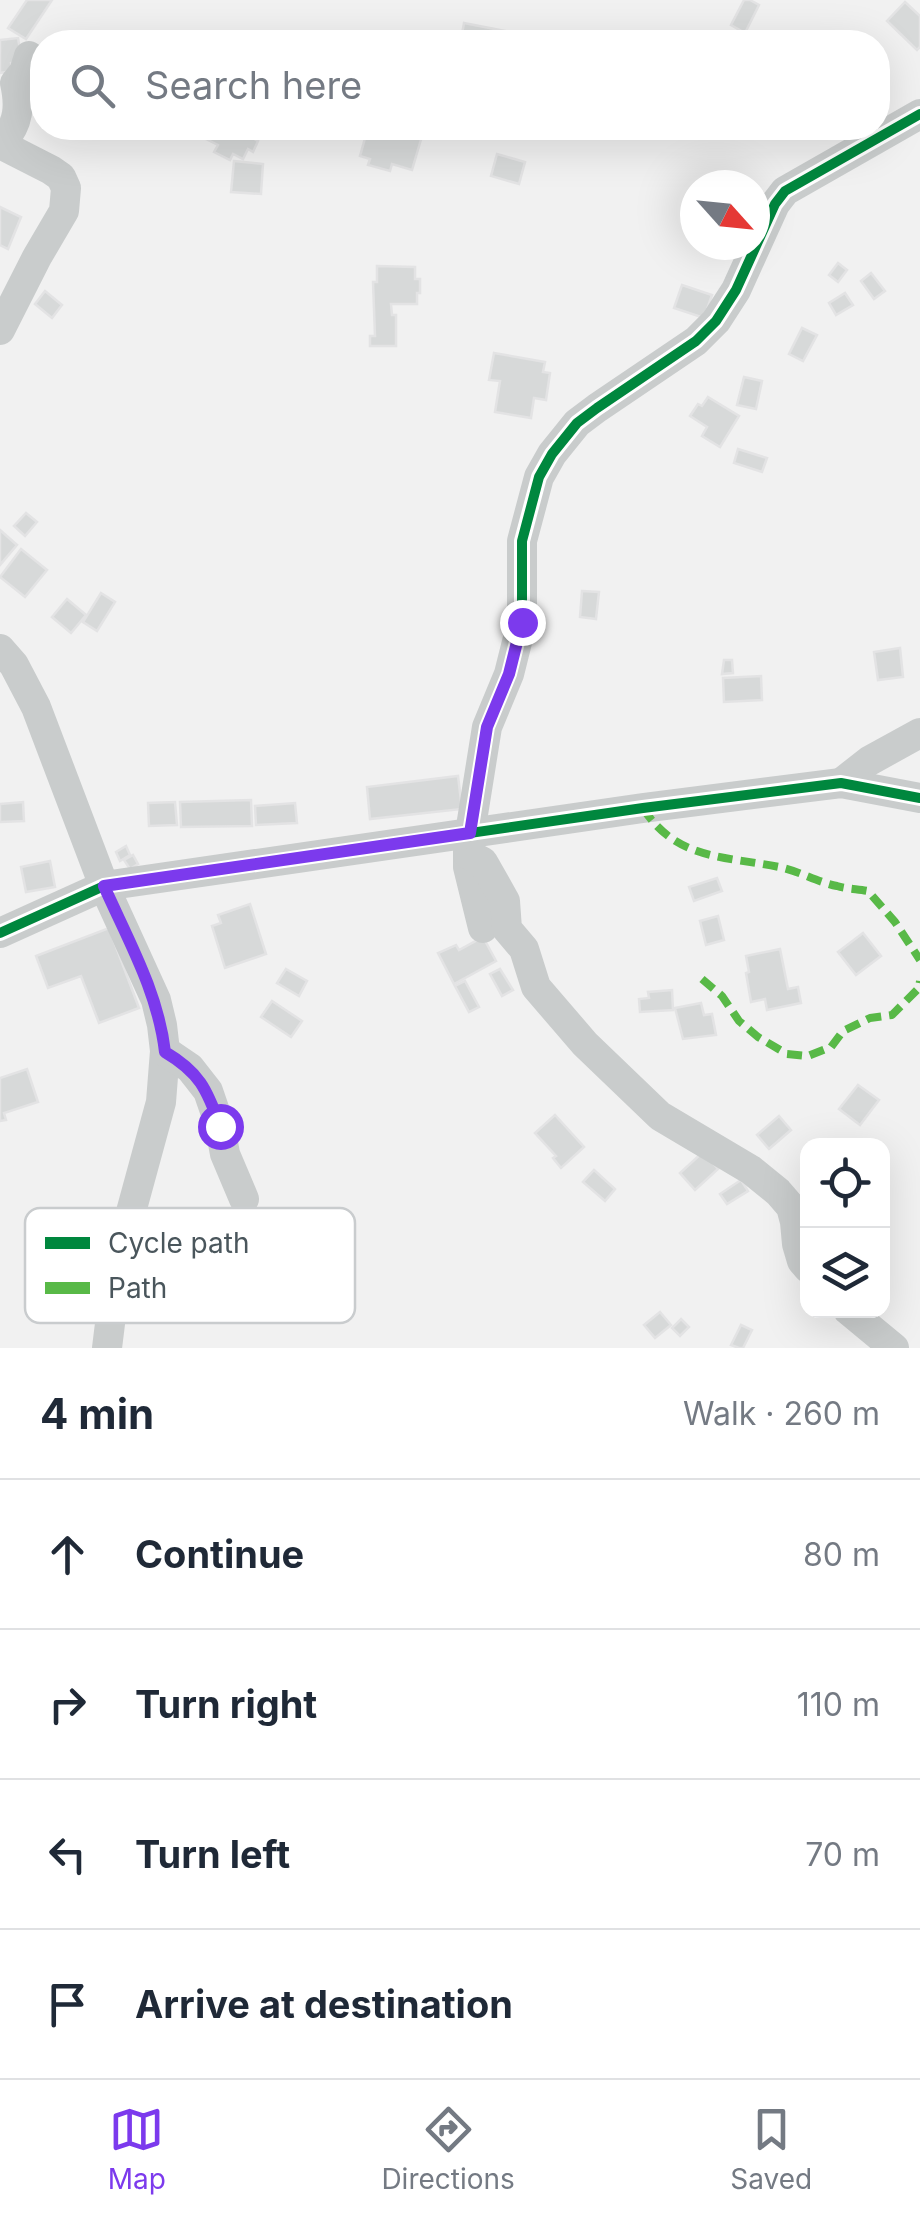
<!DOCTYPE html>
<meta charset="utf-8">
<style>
:root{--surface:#fff;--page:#f6f6f7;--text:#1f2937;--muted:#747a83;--line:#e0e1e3;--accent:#7c3aed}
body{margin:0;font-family:Inter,sans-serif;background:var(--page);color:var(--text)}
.controls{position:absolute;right:30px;bottom:30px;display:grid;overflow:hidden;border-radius:20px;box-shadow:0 10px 40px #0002}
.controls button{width:90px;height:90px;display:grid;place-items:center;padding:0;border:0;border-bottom:2px solid var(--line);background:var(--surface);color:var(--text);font:50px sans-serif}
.compass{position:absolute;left:680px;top:170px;width:90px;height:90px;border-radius:50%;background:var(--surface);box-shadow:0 10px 40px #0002;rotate:117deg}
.stop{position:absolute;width:30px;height:30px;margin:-22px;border:8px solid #7c3aed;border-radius:50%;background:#fff}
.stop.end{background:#7c3aed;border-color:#fff;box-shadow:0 2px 10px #0008}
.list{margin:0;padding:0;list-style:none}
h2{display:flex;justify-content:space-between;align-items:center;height:130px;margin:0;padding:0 40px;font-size:42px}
h2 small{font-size:32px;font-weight:400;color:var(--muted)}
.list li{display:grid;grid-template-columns:65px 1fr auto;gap:30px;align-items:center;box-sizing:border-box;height:150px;padding:0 40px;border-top:2px solid var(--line)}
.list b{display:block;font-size:38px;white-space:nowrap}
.list em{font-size:32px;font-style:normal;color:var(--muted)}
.icon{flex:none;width:55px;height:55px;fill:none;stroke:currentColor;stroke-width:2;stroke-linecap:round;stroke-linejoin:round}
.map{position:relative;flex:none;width:920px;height:1348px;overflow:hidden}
.search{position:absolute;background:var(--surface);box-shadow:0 10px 40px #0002;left:30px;right:30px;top:30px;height:110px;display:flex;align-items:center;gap:25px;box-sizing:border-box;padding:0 35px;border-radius:40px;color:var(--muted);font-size:38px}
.sheet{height:730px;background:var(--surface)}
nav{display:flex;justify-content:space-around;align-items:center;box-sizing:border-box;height:140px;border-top:2px solid var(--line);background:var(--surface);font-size:28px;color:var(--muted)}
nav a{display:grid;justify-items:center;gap:5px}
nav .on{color:var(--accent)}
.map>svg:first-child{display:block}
.building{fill:#d7d9d9;stroke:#e3e3e4;stroke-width:2.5}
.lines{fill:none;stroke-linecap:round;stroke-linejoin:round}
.minor{stroke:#c9cccc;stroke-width:30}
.quiet{stroke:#58b947;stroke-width:8;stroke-dasharray:15 8;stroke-linecap:butt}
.cycleway-casing{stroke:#fff;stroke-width:16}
.cycleway{stroke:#00873e;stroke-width:10}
.route{stroke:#7c3aed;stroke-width:12}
.key{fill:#fff;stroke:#c9ccce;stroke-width:2.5}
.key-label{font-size:28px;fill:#4a565c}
</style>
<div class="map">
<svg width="920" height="1348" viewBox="0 0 920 1348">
<rect width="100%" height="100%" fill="#f1f1f1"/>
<g class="building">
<polygon points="27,0 52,0 26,39 8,28"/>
<polygon points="744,0 750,0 759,5 745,33 731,25"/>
<polygon points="905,2 920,16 920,47 917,50 887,21"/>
<polygon points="464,23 505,31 503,42 472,42 473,37 462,34"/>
<polygon points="18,38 22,61 11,63 12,71 0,73 0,40"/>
<polygon points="212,128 253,128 255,129 251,137 258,141 253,152 248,149 243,159 233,154 230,160 214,152 218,145 206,139"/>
<polygon points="368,128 391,128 422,136 412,170 392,164 390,171 368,165 370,159 360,156"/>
<polygon points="497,154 525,162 519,184 491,176"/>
<polygon points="234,161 263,164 261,194 231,192"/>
<polygon points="0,207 21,217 8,249 0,245"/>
<polygon points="838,263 847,270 838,282 829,275"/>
<polygon points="377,266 415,267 415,279 420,279 420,293 417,293 417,304 391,304 392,315 396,315 396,346 370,346 370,336 375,336 373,282 377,282"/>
<polygon points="871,273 885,291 874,299 861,281"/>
<polygon points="682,285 712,295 704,318 674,308"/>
<polygon points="45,291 62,305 52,318 35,304"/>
<polygon points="845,293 853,305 836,315 829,303"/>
<polygon points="802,328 817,335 803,361 789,354"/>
<polygon points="494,353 545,362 543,372 550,373 546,400 534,398 531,418 495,412 500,381 489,380"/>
<polygon points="744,377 762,381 756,409 737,405"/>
<polygon points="708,397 739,416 720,447 702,436 707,427 690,416 698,404 702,406"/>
<polygon points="738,449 767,458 762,472 734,463"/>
<polygon points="26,513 37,522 25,536 14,526"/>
<polygon points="0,530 17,545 0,565"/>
<polygon points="21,549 47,570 25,597 0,577"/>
<polygon points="582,591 599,592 596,619 580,617"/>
<polygon points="101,593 115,602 97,631 83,622"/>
<polygon points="67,599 86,615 71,633 52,617"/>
<polygon points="900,648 903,677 878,680 874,652"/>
<polygon points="724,660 732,660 733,673 722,674"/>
<polygon points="761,676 762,700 724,702 723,678"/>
<polygon points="458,776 462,809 370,819 367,787"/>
<polygon points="251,800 252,826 181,827 180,802"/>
<polygon points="23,802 24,821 0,822 0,804"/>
<polygon points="175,802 177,825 149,826 148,803"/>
<polygon points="295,803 297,823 256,825 255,806"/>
<polygon points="126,846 130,855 120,861 116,852"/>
<polygon points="133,855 138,864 130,869 124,860"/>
<polygon points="50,861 55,887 26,892 21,867"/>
<polygon points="717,878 722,891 694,901 689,887"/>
<polygon points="250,904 266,954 225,968 212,926 221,923 218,915"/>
<polygon points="718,916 724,940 706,945 700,921"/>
<polygon points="109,928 139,1008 99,1023 81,976 48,988 36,956"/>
<polygon points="863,933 881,956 856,975 838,952"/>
<polygon points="483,937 496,961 454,984 438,953 456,945 459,950"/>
<polygon points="780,949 788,989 798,987 801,1003 767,1010 765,999 751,1002 746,973 749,972 746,956"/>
<polygon points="286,969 307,981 299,996 277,983"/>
<polygon points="500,969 513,990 502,996 490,974"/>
<polygon points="465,981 479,1007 469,1012 455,986"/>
<polygon points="672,990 673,1010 640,1012 639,999 649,998 648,992"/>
<polygon points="272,1001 302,1021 291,1037 261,1017"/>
<polygon points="701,1003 704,1015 712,1014 716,1035 683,1039 675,1008"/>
<polygon points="27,1069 38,1102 4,1113 6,1120 0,1121 0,1078"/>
<polygon points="858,1085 879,1100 860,1125 839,1109"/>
<polygon points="555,1115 584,1147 561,1168 553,1158 556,1156 535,1133"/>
<polygon points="779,1116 791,1130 769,1149 757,1135"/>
<polygon points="703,1152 718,1169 695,1190 680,1173"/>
<polygon points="594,1170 615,1189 605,1201 583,1182"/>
<polygon points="741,1180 748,1191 727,1204 720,1194"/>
<polygon points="660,1312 671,1325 655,1338 644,1325"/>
<polygon points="681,1319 689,1327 680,1336 672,1328"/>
<polygon points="741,1325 752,1330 743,1348 739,1348 731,1345"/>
</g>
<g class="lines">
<g class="minor">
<path d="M 0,330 L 37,257 L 64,211 L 66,188 L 61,177 L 51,170 L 4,146 L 3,141 C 19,123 20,106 15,83 L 24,72 L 29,56"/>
<polyline points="0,649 14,665 36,707 104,886 156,1000 162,1025 165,1051 161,1102 125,1234 115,1283 107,1348"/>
<polyline points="841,783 869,761 920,733"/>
<polyline points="470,833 487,727 509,674 522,622 522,541 539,477 552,454 577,423 597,408 696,341 716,321 736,290 775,204 785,191 920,114"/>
<polyline points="468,850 468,867 483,928"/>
<polyline points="468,854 483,862 505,901 507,929 524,949 536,987 585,1044 660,1116 751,1170 778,1192 791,1207 795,1222 797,1244 802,1261 808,1268"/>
<polyline points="0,933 104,886 643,808 841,783 920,798"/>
<polyline points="165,1051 190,1068 208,1091 220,1126 225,1154 244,1199"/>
<polyline points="848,1310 894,1348"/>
</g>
<g class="quiet">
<path d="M 643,808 C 676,860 724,856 779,867 C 799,871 817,882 837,886 C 847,889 858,889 868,891 L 895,922 L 920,960"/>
<polyline points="702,979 722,996 739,1021 758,1037 787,1054 808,1056 831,1047 843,1031 870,1018 892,1015 919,988 920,981"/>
</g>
<defs>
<g id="cycleway">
<polyline points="470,833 487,727 509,674 522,622 522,541 539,477 552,454 577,423 597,408 696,341 716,321 736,290 775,204 785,191 920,114"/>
<polyline points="0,933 104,886 643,808 841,783 920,798"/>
</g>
</defs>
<use href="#cycleway" class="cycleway-casing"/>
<use href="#cycleway" class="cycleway"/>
</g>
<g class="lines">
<path class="route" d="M 220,1126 C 207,1089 199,1072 165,1052 C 158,992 128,940 104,886 L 470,833 L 487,727 L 509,674 L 522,622"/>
</g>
<rect x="25" y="1208" width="330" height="115" rx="15" class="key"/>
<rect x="45" y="1237" width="45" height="12" fill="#00873e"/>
<rect x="45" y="1282" width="45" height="12" fill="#58b947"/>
<g class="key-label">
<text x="108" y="1253">Cycle path</text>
<text x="108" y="1298">Path</text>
</g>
</svg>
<div class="controls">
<button><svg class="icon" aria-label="locate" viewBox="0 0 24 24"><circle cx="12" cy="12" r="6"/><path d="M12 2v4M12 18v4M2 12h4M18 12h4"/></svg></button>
<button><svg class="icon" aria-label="layers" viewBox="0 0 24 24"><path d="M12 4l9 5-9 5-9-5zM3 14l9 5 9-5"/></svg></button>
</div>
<svg class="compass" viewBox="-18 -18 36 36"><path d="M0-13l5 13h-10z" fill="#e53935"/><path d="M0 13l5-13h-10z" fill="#747a83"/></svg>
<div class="stop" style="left:220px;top:1126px"></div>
<div class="stop end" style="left:522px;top:622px"></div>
<div class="search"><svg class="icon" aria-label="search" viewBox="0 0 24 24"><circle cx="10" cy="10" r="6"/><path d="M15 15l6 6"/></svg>Search here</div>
</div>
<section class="sheet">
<h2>4 min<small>Walk · 260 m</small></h2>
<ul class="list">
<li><svg class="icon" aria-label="ahead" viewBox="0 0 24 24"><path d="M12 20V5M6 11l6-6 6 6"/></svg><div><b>Continue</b></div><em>80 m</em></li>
<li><svg class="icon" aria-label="right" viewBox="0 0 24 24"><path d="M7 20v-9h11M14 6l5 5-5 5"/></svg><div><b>Turn right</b></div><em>110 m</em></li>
<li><svg class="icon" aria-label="left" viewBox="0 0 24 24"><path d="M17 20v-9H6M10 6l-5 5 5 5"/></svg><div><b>Turn left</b></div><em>70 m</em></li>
<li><svg class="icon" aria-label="arrive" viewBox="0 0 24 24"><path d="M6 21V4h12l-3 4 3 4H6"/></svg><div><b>Arrive at destination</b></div></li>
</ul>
</section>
<nav>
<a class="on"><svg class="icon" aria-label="map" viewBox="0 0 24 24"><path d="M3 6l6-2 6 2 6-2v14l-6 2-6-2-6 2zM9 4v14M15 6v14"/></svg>Map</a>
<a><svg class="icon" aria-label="directions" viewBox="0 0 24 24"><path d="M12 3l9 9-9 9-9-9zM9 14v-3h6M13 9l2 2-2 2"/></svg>Directions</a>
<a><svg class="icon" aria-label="saved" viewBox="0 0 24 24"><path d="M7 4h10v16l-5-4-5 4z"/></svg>Saved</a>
</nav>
